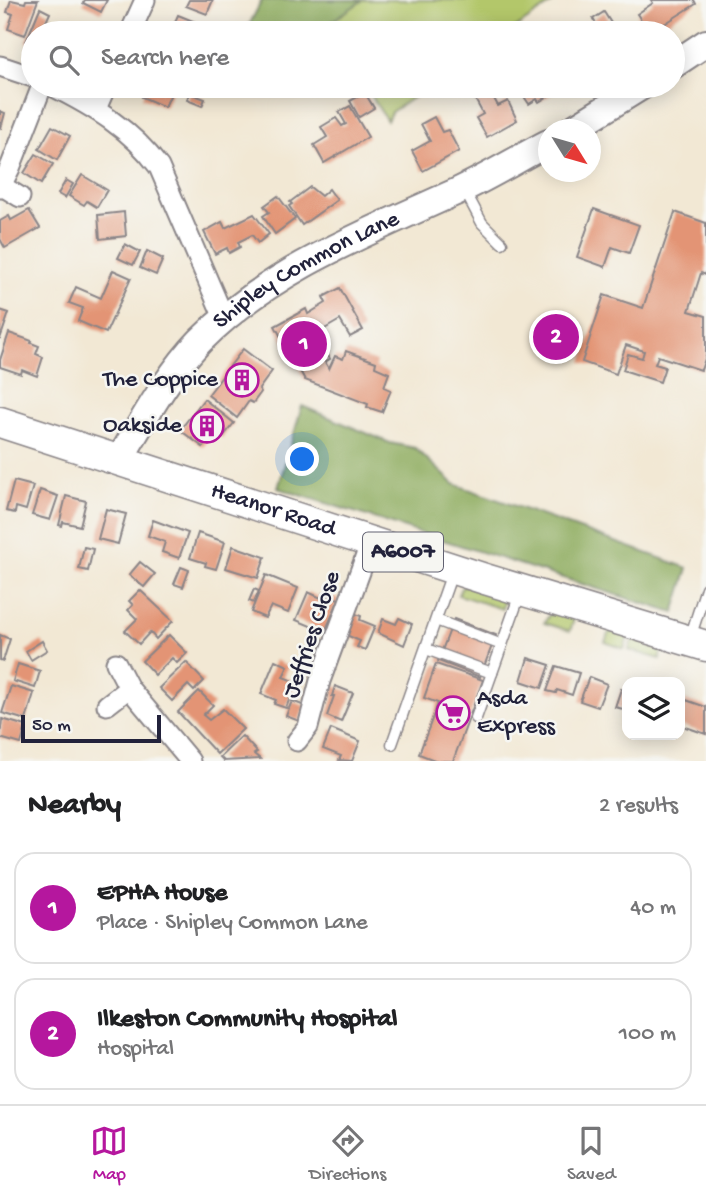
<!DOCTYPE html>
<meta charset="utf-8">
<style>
:root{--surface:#fff;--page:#f2f2f2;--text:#202124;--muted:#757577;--line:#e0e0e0;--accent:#b5179e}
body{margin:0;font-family:"Gochi Hand",sans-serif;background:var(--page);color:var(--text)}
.controls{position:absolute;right:21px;bottom:21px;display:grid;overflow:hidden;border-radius:14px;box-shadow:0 4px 18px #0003}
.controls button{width:63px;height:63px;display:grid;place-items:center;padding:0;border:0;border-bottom:2px solid var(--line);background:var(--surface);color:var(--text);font:35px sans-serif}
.compass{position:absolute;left:538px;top:119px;width:63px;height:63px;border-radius:50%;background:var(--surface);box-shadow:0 4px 18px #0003;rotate:127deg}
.scale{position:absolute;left:21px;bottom:18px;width:140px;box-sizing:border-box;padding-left:7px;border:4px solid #22223b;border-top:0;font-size:19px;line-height:24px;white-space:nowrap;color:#22223b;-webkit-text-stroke:5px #f6f6f2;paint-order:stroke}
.you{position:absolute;left:303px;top:460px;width:24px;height:24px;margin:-18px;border:5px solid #fff;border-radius:50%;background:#1a73e8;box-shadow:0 0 0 10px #1a73e833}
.badge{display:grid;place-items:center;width:46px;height:46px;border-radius:50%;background:var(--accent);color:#fff;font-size:23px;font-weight:700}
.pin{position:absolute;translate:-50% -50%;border:4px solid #fff;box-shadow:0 2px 7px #0006}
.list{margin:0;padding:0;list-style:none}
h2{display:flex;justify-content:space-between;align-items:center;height:91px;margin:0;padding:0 28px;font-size:30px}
h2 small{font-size:23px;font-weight:400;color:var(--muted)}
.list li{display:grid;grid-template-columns:46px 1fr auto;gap:21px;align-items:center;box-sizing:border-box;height:112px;margin:0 14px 14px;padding:0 14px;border:2px solid var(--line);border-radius:21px}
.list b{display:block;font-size:26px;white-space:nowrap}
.list p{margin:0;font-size:23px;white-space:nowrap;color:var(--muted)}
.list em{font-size:23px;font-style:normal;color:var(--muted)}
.icon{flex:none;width:38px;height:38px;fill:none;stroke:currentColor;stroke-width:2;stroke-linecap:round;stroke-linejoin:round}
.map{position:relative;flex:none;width:706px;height:761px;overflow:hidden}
.search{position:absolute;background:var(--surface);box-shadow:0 4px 18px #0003;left:21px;right:21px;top:21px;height:77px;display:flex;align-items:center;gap:18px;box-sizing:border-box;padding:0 24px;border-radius:38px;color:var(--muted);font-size:26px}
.sheet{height:343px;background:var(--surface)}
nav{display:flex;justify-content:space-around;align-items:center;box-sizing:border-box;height:98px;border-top:2px solid var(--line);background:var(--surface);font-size:19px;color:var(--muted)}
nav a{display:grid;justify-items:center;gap:4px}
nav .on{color:var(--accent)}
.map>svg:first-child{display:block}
.green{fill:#b3c76b;stroke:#6a7453;stroke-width:2}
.forest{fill:#8eac5f;stroke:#58674d;stroke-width:2}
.building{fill:#e39474}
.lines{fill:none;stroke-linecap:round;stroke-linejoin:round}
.lane-casing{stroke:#8a8588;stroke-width:13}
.street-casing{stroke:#8a8588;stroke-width:23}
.secondary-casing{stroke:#8a8588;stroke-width:30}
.primary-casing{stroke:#8a8588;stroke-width:33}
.lane{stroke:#fff;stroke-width:10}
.street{stroke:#fff;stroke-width:19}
.secondary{stroke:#fff;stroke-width:26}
.primary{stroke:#fff;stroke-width:30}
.labels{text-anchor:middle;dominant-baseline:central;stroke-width:5;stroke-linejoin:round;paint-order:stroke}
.shield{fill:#f6f6f2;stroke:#626272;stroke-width:2}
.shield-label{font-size:23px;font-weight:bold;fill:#22223b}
.street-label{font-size:24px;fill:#22223b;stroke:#f6f6f2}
.poi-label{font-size:24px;fill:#22223b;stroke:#f6f6f2;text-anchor:end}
</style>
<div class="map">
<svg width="706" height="761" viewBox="0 0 706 761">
<rect width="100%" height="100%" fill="#f6f6f2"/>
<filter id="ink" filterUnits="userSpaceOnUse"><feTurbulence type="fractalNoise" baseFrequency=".0143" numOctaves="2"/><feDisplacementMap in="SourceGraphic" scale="14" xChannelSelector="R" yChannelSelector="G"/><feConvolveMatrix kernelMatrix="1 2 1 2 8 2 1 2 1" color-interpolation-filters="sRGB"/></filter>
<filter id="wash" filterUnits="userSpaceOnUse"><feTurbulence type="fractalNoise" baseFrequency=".00686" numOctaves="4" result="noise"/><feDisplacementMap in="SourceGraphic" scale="28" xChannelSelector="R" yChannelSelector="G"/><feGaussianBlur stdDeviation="1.57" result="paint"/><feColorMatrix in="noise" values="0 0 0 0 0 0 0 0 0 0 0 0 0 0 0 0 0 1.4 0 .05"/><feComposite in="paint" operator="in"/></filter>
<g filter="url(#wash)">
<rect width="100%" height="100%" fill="#f2e8d4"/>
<g class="green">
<polygon points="363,0 557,0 508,33 334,33 328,24"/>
<polygon points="365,86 431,86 391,112 387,121"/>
<polygon points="467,585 504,598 502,609 458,595 461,588"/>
<polygon points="552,611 572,617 573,622 570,631 544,623"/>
<polygon points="609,632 629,635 624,649 605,642"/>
<polygon points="633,637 661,647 660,659 629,650"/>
</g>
<g class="forest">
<polygon points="262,0 363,0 314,33 245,33"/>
<polygon points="302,406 390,443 415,448 454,484 688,568 674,613 278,488"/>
</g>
<g id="blocks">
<g class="building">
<polygon points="11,0 25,3 26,0 38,0 25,35 8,29 13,14 7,12"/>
<polygon points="85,0 107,0 101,12 83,3"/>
<polygon points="189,0 213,0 207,14 186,6"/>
<polygon points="651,0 694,0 696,4 650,33 637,14 653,3"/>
<polygon points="40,8 50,13 41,33 33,33 33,45 26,42"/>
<polygon points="604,12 616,31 625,25 630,33 602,33 593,19"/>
<polygon points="178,15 198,23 193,33 170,33"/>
<polygon points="69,25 87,33 65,33"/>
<polygon points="147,86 165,86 173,89 165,107 142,97"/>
<polygon points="523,86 565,86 539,102 537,99 529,104 519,89"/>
<polygon points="490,91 498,106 508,101 517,120 487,137 476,118 483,114 475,99"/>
<polygon points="189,93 205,99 202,106 187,100"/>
<polygon points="365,93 374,108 359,117 350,101"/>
<polygon points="350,106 368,137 324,163 314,145 327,137 321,127 336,118 342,126 346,124 339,112"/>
<polygon points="0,111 5,113 1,128 0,127"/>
<polygon points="434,117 442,132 448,130 459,151 423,171 412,151 430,141 421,124"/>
<polygon points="52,126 70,136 57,160 39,149"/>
<polygon points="36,154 53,164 41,184 24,173"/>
<polygon points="82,175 107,190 97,207 87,201 84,205 69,196"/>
<polygon points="66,180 73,184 65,198 58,194"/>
<polygon points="310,187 321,196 329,189 337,200 302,225 289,206 292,204 290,202"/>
<polygon points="278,196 295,219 275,234 263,216 269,212 264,206"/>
<polygon points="594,209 639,225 629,253 612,247 605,267 577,257"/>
<polygon points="29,210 40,228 5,248 0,239 0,221 9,216 11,220"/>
<polygon points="124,212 126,236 100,239 98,215"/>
<polygon points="675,212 706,223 706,275 701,273 689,311 706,316 706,356 701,370 658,356 655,364 665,367 660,382 623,370 628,354 642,358 644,351 626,345 616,374 582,362 604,295 643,308"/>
<polygon points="254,214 269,234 258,243 252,235 238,242 240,247 229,253 227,248 215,254 204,232 222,222 225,228"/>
<polygon points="125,244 140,252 133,265 118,258"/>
<polygon points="147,251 163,259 156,275 140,268"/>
<polygon points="113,270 131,278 106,333 78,321 83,308 69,303 76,287 101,298"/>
<polygon points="340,288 363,330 350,337 340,320 316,334 330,359 325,362 329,369 335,356 343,359 346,351 376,362 375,367 389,373 384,387 391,390 382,412 367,407 368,404 305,380 275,326 306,309 308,314 326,303 323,297"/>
<polygon points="0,310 9,313 0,339"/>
<polygon points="9,333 32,341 31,343 39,346 36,354 43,357 37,376 22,370 21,374 0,367 0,360"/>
<polygon points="243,349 272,371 259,389 261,392 253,403 249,401 237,418 208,395"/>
<polygon points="204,399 234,423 222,438 214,432 203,447 180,430"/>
<polygon points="14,481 33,486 26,510 16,507 15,513 6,511"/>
<polygon points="40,490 58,496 50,520 32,515"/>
<polygon points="66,496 86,501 80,526 63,522 62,526 59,525"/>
<polygon points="106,509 126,514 118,544 98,539"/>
<polygon points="153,520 188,533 179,558 162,552 165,542 148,536"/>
<polygon points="198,533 225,542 216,569 205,566 206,563 190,558"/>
<polygon points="233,546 265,557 258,578 226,568"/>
<polygon points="84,547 93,549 88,571 79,569"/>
<polygon points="140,562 155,574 144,587 129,575"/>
<polygon points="181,567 189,570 183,587 174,584"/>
<polygon points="266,575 298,588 288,613 271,606 265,618 251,612"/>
<polygon points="254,589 259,591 254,603 249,601"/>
<polygon points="140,590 173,621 156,639 150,632 139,644 125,631 137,619 128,610 133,605 129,601"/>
<polygon points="308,592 321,598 323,593 339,599 325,632 296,620"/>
<polygon points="353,613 361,616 360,620 375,626 365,650 357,647 360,641 344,634"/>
<polygon points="399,618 412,624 404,645 378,633 383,619 396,624"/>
<polygon points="454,619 496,635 480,677 438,661"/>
<polygon points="0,635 10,639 3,661 0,660"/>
<polygon points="169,635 187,653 177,663 172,658 155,675 142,661"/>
<polygon points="42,641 47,650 31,660 26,651"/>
<polygon points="528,658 550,665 542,688 521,681"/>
<polygon points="275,660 288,666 283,677 296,682 286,708 274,704 276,700 261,694"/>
<polygon points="186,662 204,681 194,691 188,685 172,701 159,688"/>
<polygon points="18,664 40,671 35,688 13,681"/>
<polygon points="436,664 483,680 453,761 437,761 419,754 438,703 424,698"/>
<polygon points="556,666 579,673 572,695 557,690 556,693 547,691"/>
<polygon points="589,677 607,684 598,707 580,701"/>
<polygon points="11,686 34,693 26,720 2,713"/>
<polygon points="335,686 353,693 341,722 327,716 334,696 332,696"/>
<polygon points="621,689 627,691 627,710 615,707"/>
<polygon points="199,691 213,705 203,715 209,720 223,709 243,729 217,754 178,712"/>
<polygon points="686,700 706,707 706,734 680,725"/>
<polygon points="292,701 305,706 299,721 286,716"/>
<polygon points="2,719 26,726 21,744 0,738"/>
<polygon points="331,729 360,741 352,761 339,760 341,756 323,749"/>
<polygon points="242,736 257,752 254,754 260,759 224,761 220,757"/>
</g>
</g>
</g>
<g filter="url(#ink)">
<use href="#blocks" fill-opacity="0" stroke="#8a8588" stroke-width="2"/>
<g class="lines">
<defs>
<g id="lane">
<polyline points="464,189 482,223 502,243"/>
<polyline points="436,620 502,645"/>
<polyline points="690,638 706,588"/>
<polyline points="426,649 492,673"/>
<polyline points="476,718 520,594"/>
<polyline points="392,744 452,573"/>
</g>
<g id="street">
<polyline points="130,33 145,0"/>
<polyline points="0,66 33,77"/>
<path d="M 52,86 C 94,107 131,129 159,167 L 224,318"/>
<polyline points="96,109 106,86"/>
<polyline points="2,186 20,197"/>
<polyline points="0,188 10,168 42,86"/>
<polyline points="116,663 129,688 190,761"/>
<polyline points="107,705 129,688"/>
<polyline points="297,741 308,727 320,681 371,542"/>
</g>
<g id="secondary">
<polyline points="673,65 706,43"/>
<polyline points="571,130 642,86"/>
<path id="s1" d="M 119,460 C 143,421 168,374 200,341 C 271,269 369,232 460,190 C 490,176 519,158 548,143"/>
</g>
<g id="primary">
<path id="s2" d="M 0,422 L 485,579 L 706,646"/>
</g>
</defs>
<use href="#lane" class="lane-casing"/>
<use href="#street" class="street-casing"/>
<use href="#secondary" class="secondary-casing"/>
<use href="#primary" class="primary-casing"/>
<use href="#lane" class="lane"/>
<use href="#street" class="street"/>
<use href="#secondary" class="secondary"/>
<use href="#primary" class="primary"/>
</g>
</g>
<defs>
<symbol id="building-ring" viewBox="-11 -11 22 22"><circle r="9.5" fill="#f6f6f2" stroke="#b5179e" stroke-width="1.5"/><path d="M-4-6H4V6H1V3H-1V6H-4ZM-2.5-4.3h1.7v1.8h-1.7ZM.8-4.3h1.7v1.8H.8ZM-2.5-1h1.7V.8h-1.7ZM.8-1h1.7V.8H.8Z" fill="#b5179e"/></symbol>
<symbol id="supermarket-ring" viewBox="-11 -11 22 22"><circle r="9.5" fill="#f6f6f2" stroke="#b5179e" stroke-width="1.5"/><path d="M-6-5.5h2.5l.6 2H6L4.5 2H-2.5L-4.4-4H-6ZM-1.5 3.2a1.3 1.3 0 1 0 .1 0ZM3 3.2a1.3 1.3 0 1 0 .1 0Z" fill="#b5179e"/></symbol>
</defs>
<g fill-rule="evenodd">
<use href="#building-ring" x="223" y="361" width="38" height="38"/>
<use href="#building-ring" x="188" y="407" width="38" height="38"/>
<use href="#supermarket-ring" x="434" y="694" width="38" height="38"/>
</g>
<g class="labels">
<rect class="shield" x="363" y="532.5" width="80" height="39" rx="5"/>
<g class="shield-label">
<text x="403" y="552">A6007</text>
</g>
<g class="street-label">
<text stroke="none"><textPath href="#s1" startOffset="273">Shipley Common Lane</textPath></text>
<text stroke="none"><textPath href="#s2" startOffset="287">Heanor Road</textPath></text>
<text transform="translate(313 635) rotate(-71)">Jeffries Close</text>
</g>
<g class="poi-label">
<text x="218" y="380">The Coppice</text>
<text x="182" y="426">Oakside</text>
<text x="477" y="699" text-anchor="start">Asda<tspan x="477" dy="28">Express</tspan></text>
</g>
</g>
</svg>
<div class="controls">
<button><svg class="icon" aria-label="layers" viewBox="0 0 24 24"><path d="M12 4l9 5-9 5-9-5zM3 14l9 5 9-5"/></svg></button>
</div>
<svg class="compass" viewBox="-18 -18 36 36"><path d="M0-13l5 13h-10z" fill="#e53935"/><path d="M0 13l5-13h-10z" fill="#757577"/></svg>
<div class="scale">50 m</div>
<div class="you"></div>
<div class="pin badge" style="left:304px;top:344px">1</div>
<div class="pin badge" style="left:556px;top:337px">2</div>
<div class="search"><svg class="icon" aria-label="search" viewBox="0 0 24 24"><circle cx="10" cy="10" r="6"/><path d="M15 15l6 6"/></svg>Search here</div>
</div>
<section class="sheet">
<h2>Nearby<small>2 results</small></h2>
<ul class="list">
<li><span class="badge">1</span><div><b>EPHA House</b><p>Place · Shipley Common Lane</p></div><em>40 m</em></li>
<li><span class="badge">2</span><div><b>Ilkeston Community Hospital</b><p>Hospital</p></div><em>100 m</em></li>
</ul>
</section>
<nav>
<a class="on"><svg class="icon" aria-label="map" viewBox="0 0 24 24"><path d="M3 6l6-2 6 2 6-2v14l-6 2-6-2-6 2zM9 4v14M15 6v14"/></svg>Map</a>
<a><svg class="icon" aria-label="directions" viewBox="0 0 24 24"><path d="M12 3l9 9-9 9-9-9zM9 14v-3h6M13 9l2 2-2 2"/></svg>Directions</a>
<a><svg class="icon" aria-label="saved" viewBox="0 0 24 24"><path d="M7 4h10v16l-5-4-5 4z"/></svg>Saved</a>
</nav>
